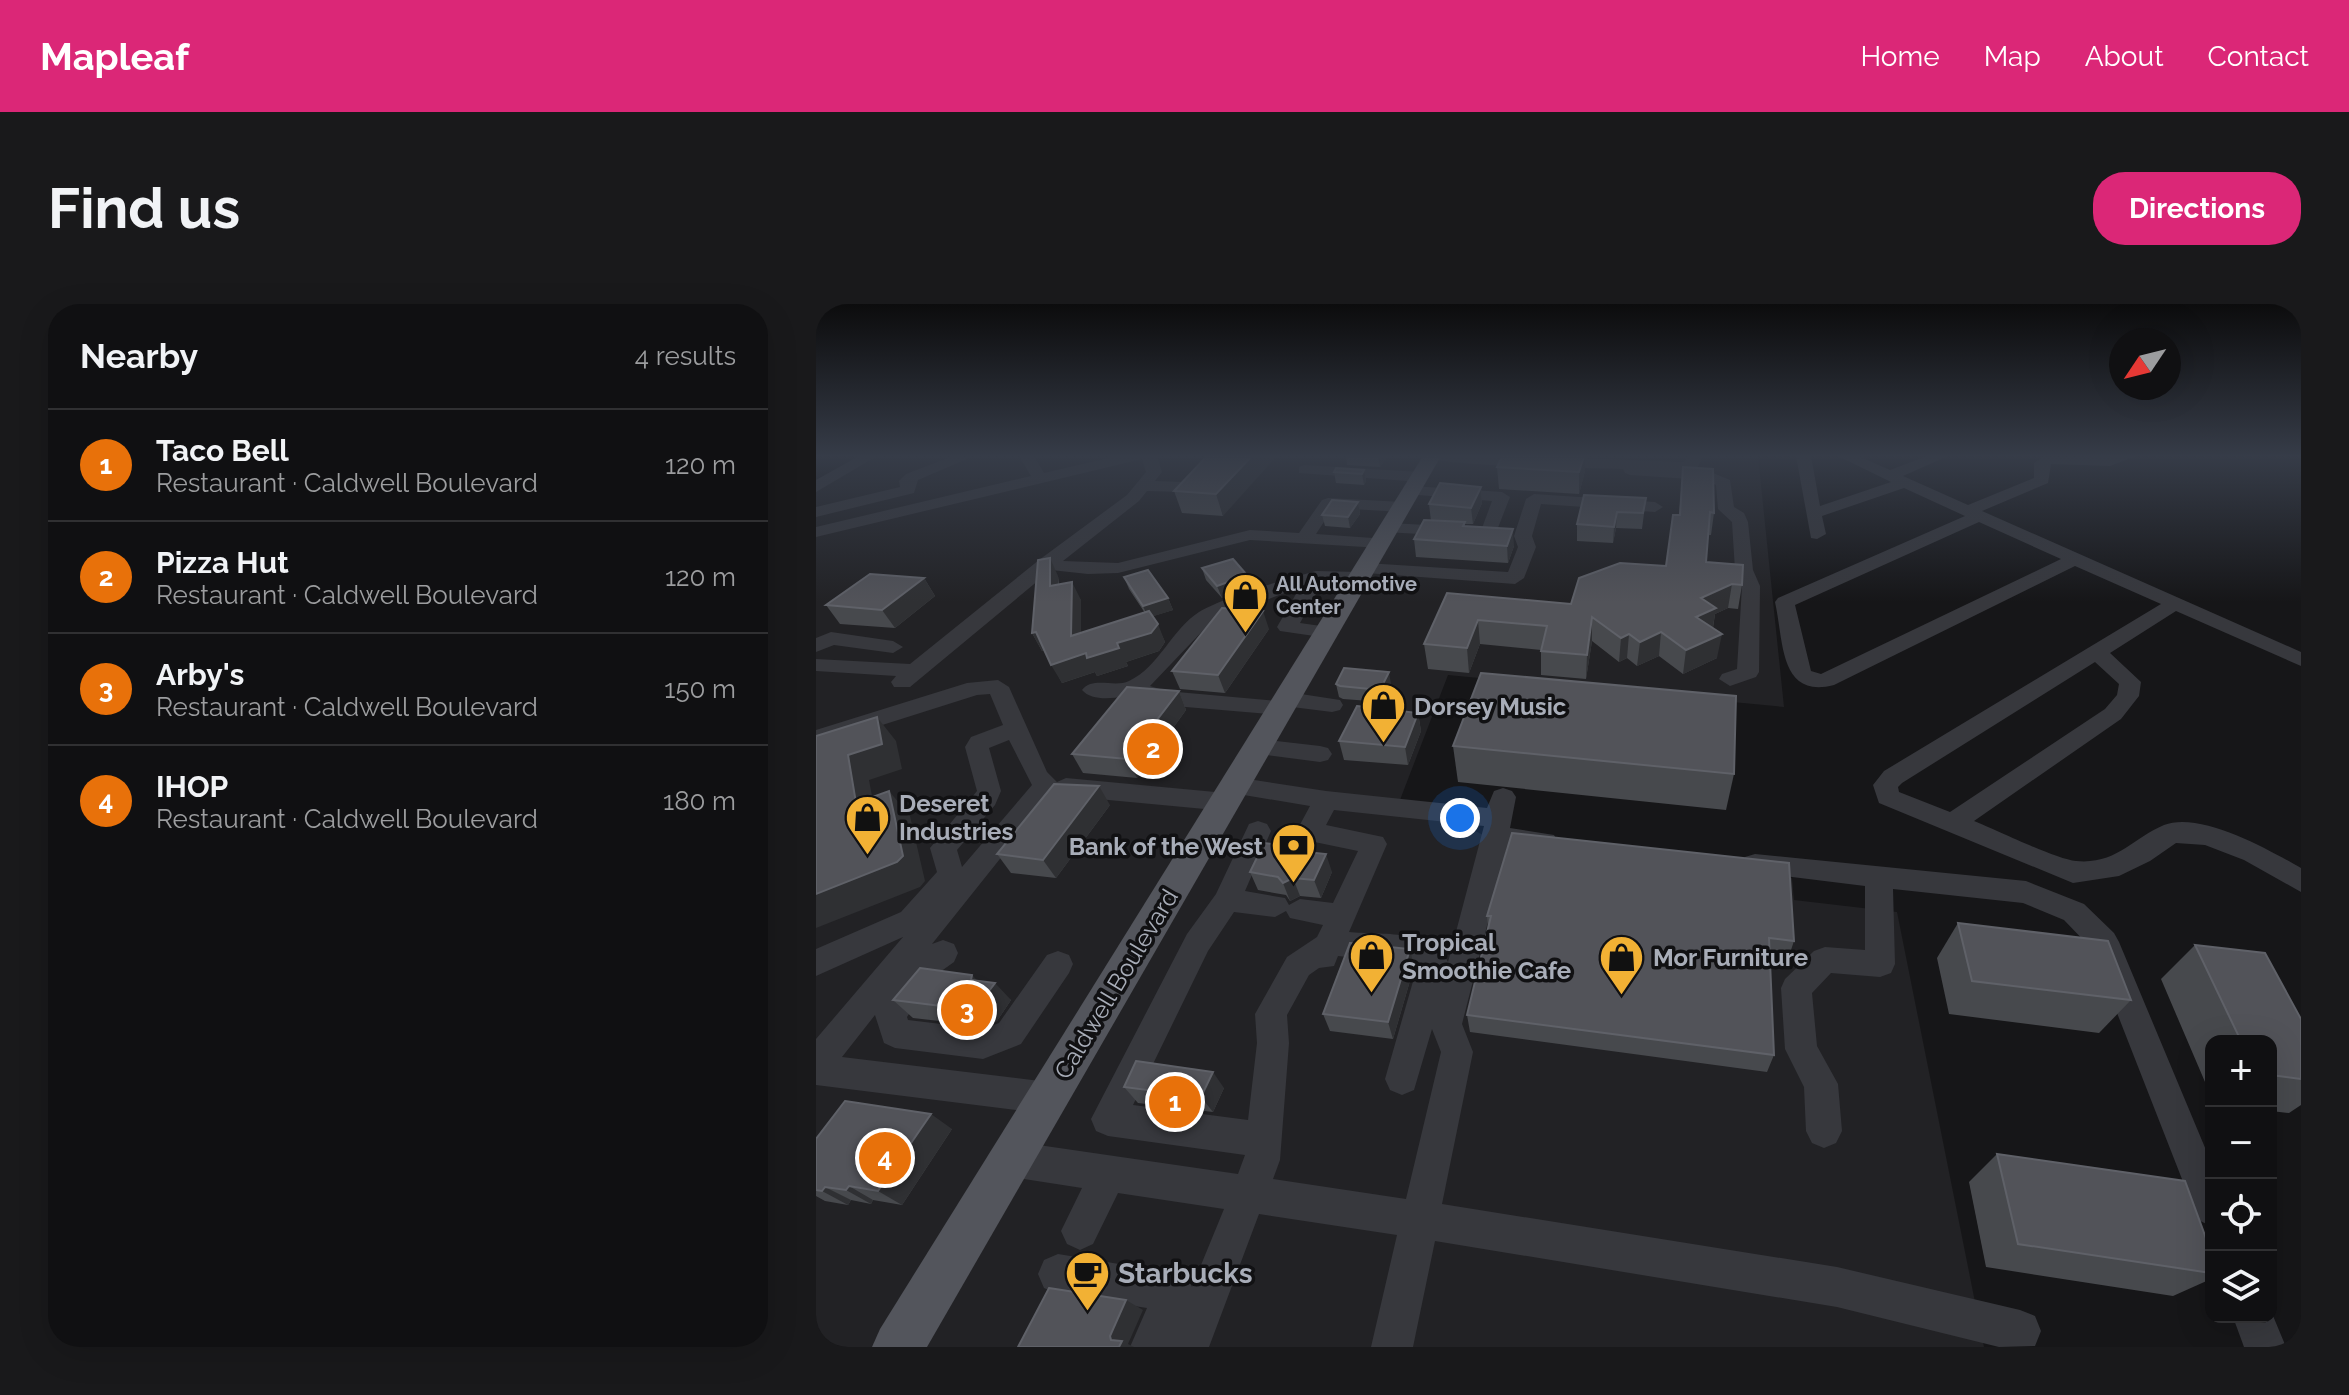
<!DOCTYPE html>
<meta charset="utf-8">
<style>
:root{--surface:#101012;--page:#19191b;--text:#f1f3f6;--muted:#9c9d9f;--line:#303032;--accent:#db2777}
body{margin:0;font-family:Raleway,sans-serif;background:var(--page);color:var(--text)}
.controls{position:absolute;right:24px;bottom:24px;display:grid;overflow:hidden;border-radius:16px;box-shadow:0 8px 32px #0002}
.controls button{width:72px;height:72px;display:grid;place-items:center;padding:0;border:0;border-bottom:2px solid var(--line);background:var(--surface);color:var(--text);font:40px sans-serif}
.compass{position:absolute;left:1293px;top:24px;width:72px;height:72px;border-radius:50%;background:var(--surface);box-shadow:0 8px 32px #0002;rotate:235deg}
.you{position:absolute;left:644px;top:514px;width:28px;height:28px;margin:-20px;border:6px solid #fff;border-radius:50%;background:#1a73e8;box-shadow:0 0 0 12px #1a73e833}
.badge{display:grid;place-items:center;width:52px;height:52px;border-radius:50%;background:var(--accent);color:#fff;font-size:26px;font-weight:700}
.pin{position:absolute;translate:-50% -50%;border:4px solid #fff;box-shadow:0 2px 8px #0006}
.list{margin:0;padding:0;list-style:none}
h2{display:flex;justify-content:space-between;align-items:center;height:104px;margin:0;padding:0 32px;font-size:34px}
h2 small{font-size:26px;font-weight:400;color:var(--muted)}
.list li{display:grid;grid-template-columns:52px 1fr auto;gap:24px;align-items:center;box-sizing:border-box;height:112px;padding:0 32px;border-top:2px solid var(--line)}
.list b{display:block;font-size:30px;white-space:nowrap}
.list p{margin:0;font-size:26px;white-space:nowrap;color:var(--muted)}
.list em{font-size:26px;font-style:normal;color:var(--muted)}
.icon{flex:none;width:44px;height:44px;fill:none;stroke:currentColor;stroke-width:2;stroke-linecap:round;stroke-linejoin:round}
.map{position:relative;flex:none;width:1485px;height:1043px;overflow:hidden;border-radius:32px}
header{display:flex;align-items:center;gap:48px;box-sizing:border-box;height:112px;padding:0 40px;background:var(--accent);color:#fff}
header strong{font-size:38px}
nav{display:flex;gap:44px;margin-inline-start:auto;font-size:28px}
.intro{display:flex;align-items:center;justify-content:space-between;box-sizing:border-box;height:192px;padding:0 48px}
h1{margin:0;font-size:56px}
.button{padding:20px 36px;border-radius:32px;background:var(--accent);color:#fff;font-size:28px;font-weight:700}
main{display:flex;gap:48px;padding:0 48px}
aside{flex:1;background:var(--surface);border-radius:32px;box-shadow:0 8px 32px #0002}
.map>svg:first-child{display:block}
.built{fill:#222225}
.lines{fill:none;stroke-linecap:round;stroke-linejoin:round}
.minor{fill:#37383d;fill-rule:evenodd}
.major{fill:#53555c;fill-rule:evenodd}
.wall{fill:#47494d}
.shaded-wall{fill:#2f3033}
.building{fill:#525359;stroke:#5f6168;stroke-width:2}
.labels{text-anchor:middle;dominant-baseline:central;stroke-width:7;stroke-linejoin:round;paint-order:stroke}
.far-poi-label{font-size:20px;font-weight:bold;fill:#a8adb8;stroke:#111113;text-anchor:start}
.poi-label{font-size:24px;font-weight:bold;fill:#a8adb8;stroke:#111113;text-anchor:start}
.street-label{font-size:24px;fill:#a8adb8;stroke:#111113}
.near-poi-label{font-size:28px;font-weight:bold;fill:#a8adb8;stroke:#111113;text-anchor:start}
</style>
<header>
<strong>Mapleaf</strong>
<nav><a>Home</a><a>Map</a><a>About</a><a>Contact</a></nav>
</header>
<div class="intro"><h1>Find us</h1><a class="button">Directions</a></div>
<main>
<aside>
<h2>Nearby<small>4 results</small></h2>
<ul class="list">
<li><span class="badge" style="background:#e8710a">1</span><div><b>Taco Bell</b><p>Restaurant · Caldwell Boulevard</p></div><em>120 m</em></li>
<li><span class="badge" style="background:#e8710a">2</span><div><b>Pizza Hut</b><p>Restaurant · Caldwell Boulevard</p></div><em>120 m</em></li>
<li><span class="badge" style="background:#e8710a">3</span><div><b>Arby's</b><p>Restaurant · Caldwell Boulevard</p></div><em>150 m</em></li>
<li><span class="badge" style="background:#e8710a">4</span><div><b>IHOP</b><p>Restaurant · Caldwell Boulevard</p></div><em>180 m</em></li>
</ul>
</aside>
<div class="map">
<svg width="1485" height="1043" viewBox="0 0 1485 1043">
<rect width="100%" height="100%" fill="#161618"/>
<polygon class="built" points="49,152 942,152 968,403 632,371 579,509 645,519 687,542 976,574 978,596 1081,608 1168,1043 0,1043 0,181"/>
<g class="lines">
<g class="minor">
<polygon points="43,152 61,152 0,188 0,176"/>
<polygon points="137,152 153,154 102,176 98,189 0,213 0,203 84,183 83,177 90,170"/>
<polygon points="203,152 218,152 228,169 301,152 341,152 346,168 339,177 367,178 375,183 367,188 331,187 323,197 247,257 302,259 434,226 483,229 506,196 512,194 587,198 595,203 587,208 517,204 500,230 571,235 574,239 565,244 434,236 302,269 272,270 235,266 94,383 78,383 75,378 80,372 0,367 0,355 94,360 223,256 311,191 330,168 326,155 0,233 0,223 215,172"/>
<path d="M 609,152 L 711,152 L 868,158 L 872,152 L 887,152 L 881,165 L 877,166 L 897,169 L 914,176 L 918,203 L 928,209 L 932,218 L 937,266 L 944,282 L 943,368 L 940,373 L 914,382 L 903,375 L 906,370 L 921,365 L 926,282 L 919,266 L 916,218 L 902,205 L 900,181 L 889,176 L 814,171 L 809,169 L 807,165 C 778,164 623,163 609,152 Z"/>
<path d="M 980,152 L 995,152 L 1004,202 L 1075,178 L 1022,152 L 1042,152 L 1074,166 L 1111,152 L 1132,152 L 1087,172 L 1152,201 L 1218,174 L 1218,159 L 1227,153 L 1320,152 L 1294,162 L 1235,160 L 1232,179 L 1166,207 L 1485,348 L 1485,362 L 1360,307 L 1294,349 L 1325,378 L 1323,392 L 1305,415 L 1158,517 C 1181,526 1239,555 1260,557 C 1300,561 1317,534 1348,521 C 1385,507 1453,546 1485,564 L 1485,588 L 1428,556 L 1389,541 L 1360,539 L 1334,557 L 1303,572 L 1257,579 L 1063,499 L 1057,481 L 1068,467 L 1345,300 L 1259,262 L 1018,381 C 963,395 968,338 959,298 L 962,294 L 1149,212 L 1088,184 L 1006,212 L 1010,230 L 1001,235 L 995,234 ZM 1163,218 L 1245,255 L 1005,370 L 995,367 L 979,301 ZM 1279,358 L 1303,380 L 1301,391 L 1289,405 L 1134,508 L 1083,488 L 1082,483 L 1086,479 Z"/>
<polygon points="488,161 605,168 613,173 605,178 483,169 483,163"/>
<polygon points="596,182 686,188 694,193 678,234 568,228 565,224 568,220 574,219 666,224 676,197 590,190 588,187"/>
<polygon points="718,190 839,198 847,203 839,208 725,200 716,232 720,243 708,274 699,280 550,269 541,264 550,259 692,268 702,243 698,232 710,195"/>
<path d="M 500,267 L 544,268 L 553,274 L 544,280 L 506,279 L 484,319 L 519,324 L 522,328 L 519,332 L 512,334 L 464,327 L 461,323 L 484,283 L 396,317 L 334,382 L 350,387 L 462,397 L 464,390 L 472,388 L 524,396 L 527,401 L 524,406 L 516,408 L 476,403 L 474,409 L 466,411 L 346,401 L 327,394 L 325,388 C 309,393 278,400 266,386 C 277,372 298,384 313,377 C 343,363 356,325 383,308 C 408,293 470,275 500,267 Z"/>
<polygon points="15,328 77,337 87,343 77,349 18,341 0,348 0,334"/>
<path d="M 182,376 L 193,383 L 231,468 L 241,478 L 250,474 L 410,489 L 419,492 L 423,498 L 419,504 L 410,507 L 250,492 L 239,486 L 116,640 L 127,636 L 138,640 L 142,649 L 138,658 L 117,673 L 91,713 L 92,716 L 167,725 L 183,719 L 231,651 L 242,647 L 253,651 L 257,660 L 253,669 L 205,740 L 167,755 L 79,744 L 68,739 L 59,711 L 26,753 L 232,778 L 244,782 L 249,794 L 244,806 L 232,810 L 0,781 L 0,735 L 87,633 L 0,672 L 0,645 L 85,608 L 121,568 L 114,544 L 161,487 L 149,443 L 155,433 L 187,421 L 174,390 L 161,391 L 0,442 L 0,426 L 151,379 ZM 193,436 L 216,481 L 146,563 L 141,546 L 179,501 L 185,487 L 173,444 Z"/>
<polygon points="443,435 504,442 512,444 516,450 512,456 504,458 435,449 431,443 435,437"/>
<path d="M 419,473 L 510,487 L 671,504 L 678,487 L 687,484 L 696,487 L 700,493 L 694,524 L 738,531 L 742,538 L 738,545 L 729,548 L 691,543 L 646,720 L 657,748 L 626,900 L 1021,963 L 1204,1006 L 1219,1012 L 1225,1027 L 1219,1042 L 1183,1043 L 1021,1003 L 619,937 L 597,1043 L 555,1043 L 581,931 L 443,910 L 393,1043 L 314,1043 L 331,1004 L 242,990 L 228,984 L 222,970 L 228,956 L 242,950 L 358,969 L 372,975 L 376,983 L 408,905 L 302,889 L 277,940 L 264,946 L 251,940 L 245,927 L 266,884 L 195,873 L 182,868 L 177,855 L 182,842 L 195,837 L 422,870 L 429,851 L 292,832 L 280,827 L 275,815 L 371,630 L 400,590 L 433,520 L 442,517 L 451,520 L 455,527 L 429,587 L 469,594 L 473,601 L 484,595 L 517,599 L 542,547 L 484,535 L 480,528 L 494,502 L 410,488 L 407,482 L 410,476 ZM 518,506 L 668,522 L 632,658 C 618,625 564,631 533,628 L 571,540 L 567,533 L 510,521 ZM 470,607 L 474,614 L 507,621 L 501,633 L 471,653 L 439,710 L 441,739 L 432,816 L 317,801 L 392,647 L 418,608 L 459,613 ZM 522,652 L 602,660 L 569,775 L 574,786 L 586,791 L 598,786 L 616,725 L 625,748 L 590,895 L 457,875 L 464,856 L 473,739 L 471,711 L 493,671 L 503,664 L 518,662 Z"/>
<polygon points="939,550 1210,577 1268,600 1298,629 1303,638 1395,858 1395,922 1382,916 1276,645 1248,616 1207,599 1077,585 1079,660 1075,669 1064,673 1015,669 996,689 1001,742 1022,780 1026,827 1020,839 1008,844 996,839 990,827 988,783 969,745 965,684 969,675 998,647 1009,643 1049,646 1049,582 929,567 925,560 929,553"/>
<polygon points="1455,1007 1470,1043 1428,1043 1417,1013 1455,1013"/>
</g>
<polygon class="major" points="607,152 625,152 111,1043 56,1043 64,1025"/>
</g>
<g class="wall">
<polygon points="391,152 407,212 366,209 358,187"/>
<polygon points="530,152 572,152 564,163 531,161"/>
<polygon points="686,152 769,152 769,167 763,190 683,185 681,163"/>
<polygon points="867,163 898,209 895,231 892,231 890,258 926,281 922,305 912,304 899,310 897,324 901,354 867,370 843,352 821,362 811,354 803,358 776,337 770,375 725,371 725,346 664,340 653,369 612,365 608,340 631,289 755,300 850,262 863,211"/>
<polygon points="548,166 550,177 548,181 520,179 518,168"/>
<polygon points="665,183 666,199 657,220 649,220 649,222 698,242 692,259 600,253 598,235 615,217 613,200"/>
<polygon points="830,194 826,225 800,224 797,239 761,237 761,220"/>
<polygon points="542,198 544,210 534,224 509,222 506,211"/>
<polygon points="386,264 431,271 435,283 406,294 390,276"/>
<polygon points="242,272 243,280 265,296 265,329 329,309 313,285 308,273 352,294 357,306 337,312 349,338 343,347 310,358 312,362 281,372 279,368 246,379 229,346 226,347 216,329"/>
<polygon points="108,274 119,292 79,324 24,320 10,301"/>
<polygon points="453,325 409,389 364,385 356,367"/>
<polygon points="520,380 575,380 567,398 527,395 523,393"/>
<polygon points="363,387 370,406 321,474 267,469 256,450"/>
<polygon points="602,409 605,427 592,461 528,456 523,437"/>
<polygon points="637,442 918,470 910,506 642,478"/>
<polygon points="294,501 240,574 195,569 181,550"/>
<polygon points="696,529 978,637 972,655 954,653 958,751 951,768 654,728 651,711 672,624 671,612"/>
<polygon points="473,542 474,546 516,568 505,594 484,592 474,597 470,591 442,586 434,568"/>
<polygon points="1142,619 1315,696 1283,729 1133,710 1121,654"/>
<polygon points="1379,641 1485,715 1485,801 1473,809 1455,807 1455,737 1395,737 1395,792 1345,675"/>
<polygon points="598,663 577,735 514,727 507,710"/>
<polygon points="161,676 195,696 181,717 167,722 97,714 77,696"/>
<polygon points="308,783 408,784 397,808 322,799"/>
<polygon points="136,825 86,901 57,896 55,900 35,896 32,901 9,897 0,892 0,835"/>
<polygon points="1181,850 1395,948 1395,975 1357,992 1170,963 1153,878"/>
</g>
<g class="shaded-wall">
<polygon points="436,152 461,152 407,212 400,190"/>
<polygon points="562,152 572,152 564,163"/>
<polygon points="768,152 769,152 769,167 763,190 763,168"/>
<polygon points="548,166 550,177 548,181 546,170"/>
<polygon points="665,183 666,199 657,220 655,204"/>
<polygon points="542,198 544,210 534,224 532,213"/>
<polygon points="801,208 800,224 797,239 798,223"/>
<polygon points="697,225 698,242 692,259 691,242"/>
<polygon points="234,254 242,272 243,299 234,282"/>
<polygon points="431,271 435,283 406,294 401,282"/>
<polygon points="108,274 119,292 79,324 66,306"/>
<polygon points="256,278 265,296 265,350 255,332"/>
<polygon points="916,280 912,304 899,310 896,328 880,313 885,294"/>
<polygon points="352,294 357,306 332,314 327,302"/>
<polygon points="447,307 453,325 409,389 402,371"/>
<polygon points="776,313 776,337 770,375 771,351"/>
<polygon points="662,316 664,340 653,369 651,344"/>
<polygon points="342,320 349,338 343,347 310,358 312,362 281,372 279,368 246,379 235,361 301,339"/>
<polygon points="220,328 230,346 226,347 216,329"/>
<polygon points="845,328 843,352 821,362 824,338"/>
<polygon points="813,330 811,354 803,358 805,334"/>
<polygon points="906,330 901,354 867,370 870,346"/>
<polygon points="573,368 575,380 567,398 564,386"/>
<polygon points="363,387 370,406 321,474 311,455"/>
<polygon points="602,409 605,427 592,461 589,443"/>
<polygon points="61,413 80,437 86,465 53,476 62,524 40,499 32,451"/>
<polygon points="283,482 294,501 240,574 227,556"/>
<polygon points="73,487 94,512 109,577 104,583 0,624 0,590"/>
<polygon points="510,550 516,568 505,594 498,576"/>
<polygon points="477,574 484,592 474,597 467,579"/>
<polygon points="594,645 598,663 577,735 572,718"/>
<polygon points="156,671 172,688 179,679 195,696 181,717 167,722 149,705"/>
<polygon points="397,768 408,784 397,808 385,793"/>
<polygon points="115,810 136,825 86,901 62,887"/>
<polygon points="33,882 57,896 55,900 30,886"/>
<polygon points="9,883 35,896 32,901 6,887"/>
<polygon points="310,996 327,1006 312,1040 318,1043 303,1043 295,1036 294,1032"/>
</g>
<g class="building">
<polygon points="391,152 436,152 400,190 358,187"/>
<polygon points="686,152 768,152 763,168 681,163"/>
<polygon points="867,163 897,165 898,209 894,208 890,258 927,261 926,281 916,280 885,294 900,304 880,313 906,330 870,346 845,328 824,338 813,330 805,334 776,313 771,351 725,347 731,322 662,316 651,344 608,340 631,289 755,300 763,274 804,259 850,262 857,211 864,211"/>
<polygon points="520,164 548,166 546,170 518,168"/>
<polygon points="624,179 665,183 655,204 613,200"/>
<polygon points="768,191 830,194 827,209 801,208 798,223 761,220"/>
<polygon points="516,196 542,198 532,213 506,211"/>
<polygon points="608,216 649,218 647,222 697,225 691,242 598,235"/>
<polygon points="234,254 234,282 256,278 255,332 333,307 342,320 335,329 301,339 303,344 271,354 270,349 235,361 220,328 216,329 222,256"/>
<polygon points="417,255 431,271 401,282 386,264"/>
<polygon points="332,266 352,294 327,302 308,273"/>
<polygon points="54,270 108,274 66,306 10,301"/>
<polygon points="406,304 447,307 402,371 356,367"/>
<polygon points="528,364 573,368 564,386 524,382 520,380"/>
<polygon points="665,369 920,392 918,470 637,442"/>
<polygon points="311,383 363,387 311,455 256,450"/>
<polygon points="541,402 602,409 589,443 523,437"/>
<polygon points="61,413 66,440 32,451 40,499 73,487 87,552 81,558 0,590 0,432"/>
<polygon points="238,480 283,482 227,556 181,550"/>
<polygon points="696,529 973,559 978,637 953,634 958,751 651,711 675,612 671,612"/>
<polygon points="448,539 473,542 471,546 510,550 498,576 477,574 467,579 462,573 434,568"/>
<polygon points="1142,619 1292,637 1315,696 1156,677"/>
<polygon points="534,639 594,645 572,718 507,710"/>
<polygon points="1379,641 1449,649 1485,715 1485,775 1455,771 1455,737 1425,737"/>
<polygon points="104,664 156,671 155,676 179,679 164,699 149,705 77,696"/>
<polygon points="320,757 397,768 385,793 308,783"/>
<polygon points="29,797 115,810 62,887 33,882 30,886 9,883 6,887 0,886 0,835"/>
<polygon points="1181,850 1369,877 1395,948 1395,969 1202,940"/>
<polygon points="233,984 310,996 294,1032 295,1036 306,1037 303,1043 202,1043"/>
</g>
<linearGradient id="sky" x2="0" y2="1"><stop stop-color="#0c0c0d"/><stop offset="0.51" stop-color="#363c48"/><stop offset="1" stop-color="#363c48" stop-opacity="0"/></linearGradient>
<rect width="1485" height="298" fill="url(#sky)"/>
<defs>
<symbol id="shop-pin" viewBox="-11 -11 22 30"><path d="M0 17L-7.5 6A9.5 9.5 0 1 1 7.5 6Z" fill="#f2b134" stroke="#111113"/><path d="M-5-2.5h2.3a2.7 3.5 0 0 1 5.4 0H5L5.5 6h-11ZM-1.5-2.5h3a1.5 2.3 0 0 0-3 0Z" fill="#111"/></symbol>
<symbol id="bank-pin" viewBox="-11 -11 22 30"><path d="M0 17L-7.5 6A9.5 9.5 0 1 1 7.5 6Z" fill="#f2b134" stroke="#111113"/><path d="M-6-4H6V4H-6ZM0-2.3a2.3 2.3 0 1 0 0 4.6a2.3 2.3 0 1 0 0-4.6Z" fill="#111"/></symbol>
<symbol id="cafe-pin" viewBox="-11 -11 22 30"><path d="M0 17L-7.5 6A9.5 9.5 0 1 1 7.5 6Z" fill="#f2b134" stroke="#111113"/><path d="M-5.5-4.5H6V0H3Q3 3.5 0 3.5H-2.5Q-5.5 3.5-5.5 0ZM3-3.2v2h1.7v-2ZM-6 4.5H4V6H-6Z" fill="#111"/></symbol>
</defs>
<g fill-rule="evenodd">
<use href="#shop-pin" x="404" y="266" width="51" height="69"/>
<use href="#shop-pin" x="542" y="376" width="51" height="69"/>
<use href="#shop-pin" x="26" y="488" width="51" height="69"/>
<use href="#bank-pin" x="452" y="516" width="51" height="69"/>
<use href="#shop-pin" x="530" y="626" width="51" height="69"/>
<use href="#shop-pin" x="780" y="628" width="51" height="69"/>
<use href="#cafe-pin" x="246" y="944" width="51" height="69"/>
</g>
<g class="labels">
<g class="far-poi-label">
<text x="460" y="280">All Automotive<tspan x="460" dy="23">Center</tspan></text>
</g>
<g class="poi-label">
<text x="598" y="402">Dorsey Music</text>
<text x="83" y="499">Deseret<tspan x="83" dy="28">Industries</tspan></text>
<text x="447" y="542" text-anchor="end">Bank of the West</text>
<text x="586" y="638">Tropical<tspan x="586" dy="28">Smoothie Cafe</tspan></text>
<text x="837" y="653">Mor Furniture</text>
</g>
<g class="street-label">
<text transform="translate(300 680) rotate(-59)">Caldwell Boulevard</text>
</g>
<g class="near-poi-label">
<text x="302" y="969">Starbucks</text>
</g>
</g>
</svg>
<div class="controls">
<button>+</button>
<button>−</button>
<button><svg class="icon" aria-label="locate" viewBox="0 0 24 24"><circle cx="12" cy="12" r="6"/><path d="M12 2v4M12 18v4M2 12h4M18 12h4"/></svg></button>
<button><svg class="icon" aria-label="layers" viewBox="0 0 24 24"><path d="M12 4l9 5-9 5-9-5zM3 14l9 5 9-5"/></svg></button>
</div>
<svg class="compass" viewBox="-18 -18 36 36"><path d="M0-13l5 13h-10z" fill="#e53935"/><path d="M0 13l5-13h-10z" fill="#9c9d9f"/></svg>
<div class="you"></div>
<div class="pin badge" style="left:359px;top:798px;background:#e8710a">1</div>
<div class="pin badge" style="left:337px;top:445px;background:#e8710a">2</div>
<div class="pin badge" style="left:151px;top:706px;background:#e8710a">3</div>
<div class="pin badge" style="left:69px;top:854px;background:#e8710a">4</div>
</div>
</main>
